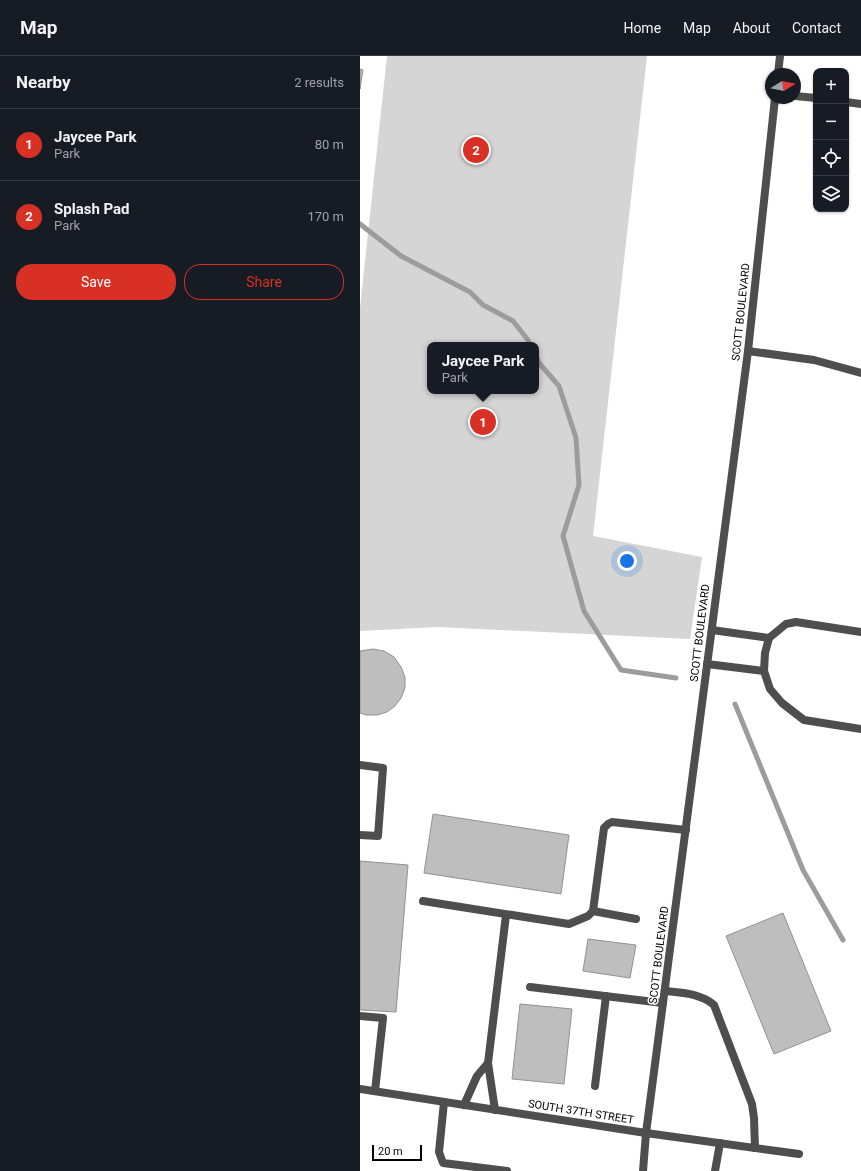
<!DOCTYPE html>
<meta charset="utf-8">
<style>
:root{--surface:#171b24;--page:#20242c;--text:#f1f3f6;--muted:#9ea1a6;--line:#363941;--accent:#d93025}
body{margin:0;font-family:Roboto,sans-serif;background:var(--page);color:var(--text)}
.controls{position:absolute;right:12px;top:12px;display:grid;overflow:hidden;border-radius:8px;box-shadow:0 1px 3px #0004}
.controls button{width:36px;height:36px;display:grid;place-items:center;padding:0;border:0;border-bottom:1px solid var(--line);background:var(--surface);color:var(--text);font:20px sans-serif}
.compass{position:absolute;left:405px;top:12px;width:36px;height:36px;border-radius:50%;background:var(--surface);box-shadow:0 1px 3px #0004;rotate:80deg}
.scale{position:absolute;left:12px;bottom:10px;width:50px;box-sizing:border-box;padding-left:4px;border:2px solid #000;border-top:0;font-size:11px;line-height:14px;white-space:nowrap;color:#000;-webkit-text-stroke:3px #fff;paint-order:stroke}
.you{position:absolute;left:267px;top:505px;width:14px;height:14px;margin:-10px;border:3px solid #fff;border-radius:50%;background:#1a73e8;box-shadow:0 0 0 6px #1a73e833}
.badge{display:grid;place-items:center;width:26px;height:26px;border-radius:50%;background:var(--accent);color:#fff;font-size:13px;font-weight:700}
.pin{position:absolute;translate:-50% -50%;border:2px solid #fff;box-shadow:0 1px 4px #0006}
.popup{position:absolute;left:67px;top:286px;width:112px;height:52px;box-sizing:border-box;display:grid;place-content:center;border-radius:8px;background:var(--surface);filter:drop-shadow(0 1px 3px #0005);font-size:13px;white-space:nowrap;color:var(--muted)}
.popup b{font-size:15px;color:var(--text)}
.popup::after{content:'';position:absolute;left:50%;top:100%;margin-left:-8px;border:8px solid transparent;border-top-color:var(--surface)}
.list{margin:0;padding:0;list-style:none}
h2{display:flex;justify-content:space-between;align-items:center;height:52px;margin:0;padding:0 16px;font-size:17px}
h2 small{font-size:13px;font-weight:400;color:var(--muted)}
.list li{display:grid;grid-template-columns:26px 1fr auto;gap:12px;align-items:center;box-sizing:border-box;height:72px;padding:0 16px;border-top:1px solid var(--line)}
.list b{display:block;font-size:15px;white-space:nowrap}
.list p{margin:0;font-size:13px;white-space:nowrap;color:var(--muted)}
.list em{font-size:13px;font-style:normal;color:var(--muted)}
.actions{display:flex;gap:8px;padding:12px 16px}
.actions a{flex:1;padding:9px 0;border:1px solid var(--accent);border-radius:16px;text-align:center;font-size:14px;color:var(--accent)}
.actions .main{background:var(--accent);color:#fff}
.icon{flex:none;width:22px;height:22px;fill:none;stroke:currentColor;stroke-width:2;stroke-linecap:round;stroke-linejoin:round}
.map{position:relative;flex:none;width:501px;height:1115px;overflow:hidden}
header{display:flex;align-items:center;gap:24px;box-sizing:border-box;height:56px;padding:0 20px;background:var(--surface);border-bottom:1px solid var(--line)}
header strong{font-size:19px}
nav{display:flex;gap:22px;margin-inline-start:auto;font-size:14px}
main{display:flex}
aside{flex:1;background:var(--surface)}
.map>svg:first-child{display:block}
.green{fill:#d5d5d5;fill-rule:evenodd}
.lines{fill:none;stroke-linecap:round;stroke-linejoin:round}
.stream{stroke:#9c9c9c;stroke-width:5}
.building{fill:#bebebe;stroke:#929292}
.lane{stroke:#4e4e4e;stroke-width:8}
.street{stroke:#4e4e4e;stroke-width:8}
.labels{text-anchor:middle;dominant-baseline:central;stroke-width:3;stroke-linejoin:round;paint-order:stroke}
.street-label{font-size:11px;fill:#000;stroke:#fff}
</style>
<header>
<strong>Map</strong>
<nav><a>Home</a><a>Map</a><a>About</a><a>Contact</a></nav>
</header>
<main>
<aside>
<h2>Nearby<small>2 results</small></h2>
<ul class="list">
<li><span class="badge">1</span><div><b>Jaycee Park</b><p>Park</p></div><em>80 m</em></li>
<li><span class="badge">2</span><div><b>Splash Pad</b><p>Park</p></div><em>170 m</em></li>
</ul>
<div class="actions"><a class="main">Save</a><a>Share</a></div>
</aside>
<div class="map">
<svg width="501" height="1115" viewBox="0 0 501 1115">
<rect width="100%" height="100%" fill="#fff"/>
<path class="green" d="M 27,0 L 287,0 L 233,480 L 342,501 L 330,583 L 77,571 L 0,575 L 0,252 ZM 70,289 L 176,289 L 176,335 L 70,335 Z"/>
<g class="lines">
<g class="stream">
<polyline points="0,168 41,200 110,236 123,249 153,265 168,284 170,289"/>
<polyline points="176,300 179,307 199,330 216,382 219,429 203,480 224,555 261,614 316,622"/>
<polyline points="375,648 443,814 483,884"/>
</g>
</g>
<g class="building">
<polygon points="0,13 3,14 0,33"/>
<polygon points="13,593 24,595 34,601 41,611 45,621 45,632 41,642 35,650 27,656 17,659 6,659 0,657 0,595"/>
<polygon points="73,758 209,779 201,838 64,817"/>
<polygon points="0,805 48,809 36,956 0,954"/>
<polygon points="423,857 471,975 414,998 366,880"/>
<polygon points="228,883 276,889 270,922 223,915"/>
<polygon points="160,948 212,953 204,1028 152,1023"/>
</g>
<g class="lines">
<g class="lane">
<polyline points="352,574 409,582"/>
<polyline points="501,576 436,566 426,568 409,582 405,597 404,615 410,633 422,647 444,664 501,673"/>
<polyline points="347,608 404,615"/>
<polyline points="0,709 23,712 18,780 0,779"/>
<polyline points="63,845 209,868 228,860 233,855 244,772 248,768 252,766 326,774"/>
<polyline points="233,855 276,863"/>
<polyline points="170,931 303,947"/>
<path d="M 305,935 C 322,937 340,937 354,949 L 392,1048 L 394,1062 L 395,1092"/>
<polyline points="0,960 23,962 15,1035"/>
<polyline points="128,1007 146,859"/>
<polyline points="235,1030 246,940"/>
<polyline points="84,1046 79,1096 83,1107 147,1115"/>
<polyline points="104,1049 117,1020 128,1007 135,1054"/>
<polyline points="355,1115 360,1087"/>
</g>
<g class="street">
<polyline points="418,18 420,0"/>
<polyline points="435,40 456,42"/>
<polyline points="486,46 501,48"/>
<polyline points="388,295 454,304 501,317"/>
<polyline points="0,1033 286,1077 439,1098"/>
<polyline points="283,1115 286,1077 388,295 415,42"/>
</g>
</g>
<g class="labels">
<g class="street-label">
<text transform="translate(381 256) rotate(-84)">SCOTT BOULEVARD</text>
<text transform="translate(340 577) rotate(-83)">SCOTT BOULEVARD</text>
<text transform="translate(299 899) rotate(-83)">SCOTT BOULEVARD</text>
<text transform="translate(221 1056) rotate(9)">SOUTH 37TH STREET</text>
</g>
</g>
</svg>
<div class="controls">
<button>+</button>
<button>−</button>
<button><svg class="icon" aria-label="locate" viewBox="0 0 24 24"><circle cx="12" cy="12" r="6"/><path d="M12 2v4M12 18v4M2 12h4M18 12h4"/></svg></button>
<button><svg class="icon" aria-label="layers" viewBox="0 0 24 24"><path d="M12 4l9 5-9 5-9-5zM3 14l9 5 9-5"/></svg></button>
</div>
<svg class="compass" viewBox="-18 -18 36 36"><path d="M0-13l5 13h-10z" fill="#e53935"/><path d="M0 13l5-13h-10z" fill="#9ea1a6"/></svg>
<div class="scale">20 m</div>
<div class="you"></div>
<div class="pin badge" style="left:123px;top:366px">1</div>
<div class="popup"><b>Jaycee Park</b>Park</div>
<div class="pin badge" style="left:116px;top:94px">2</div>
</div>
</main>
